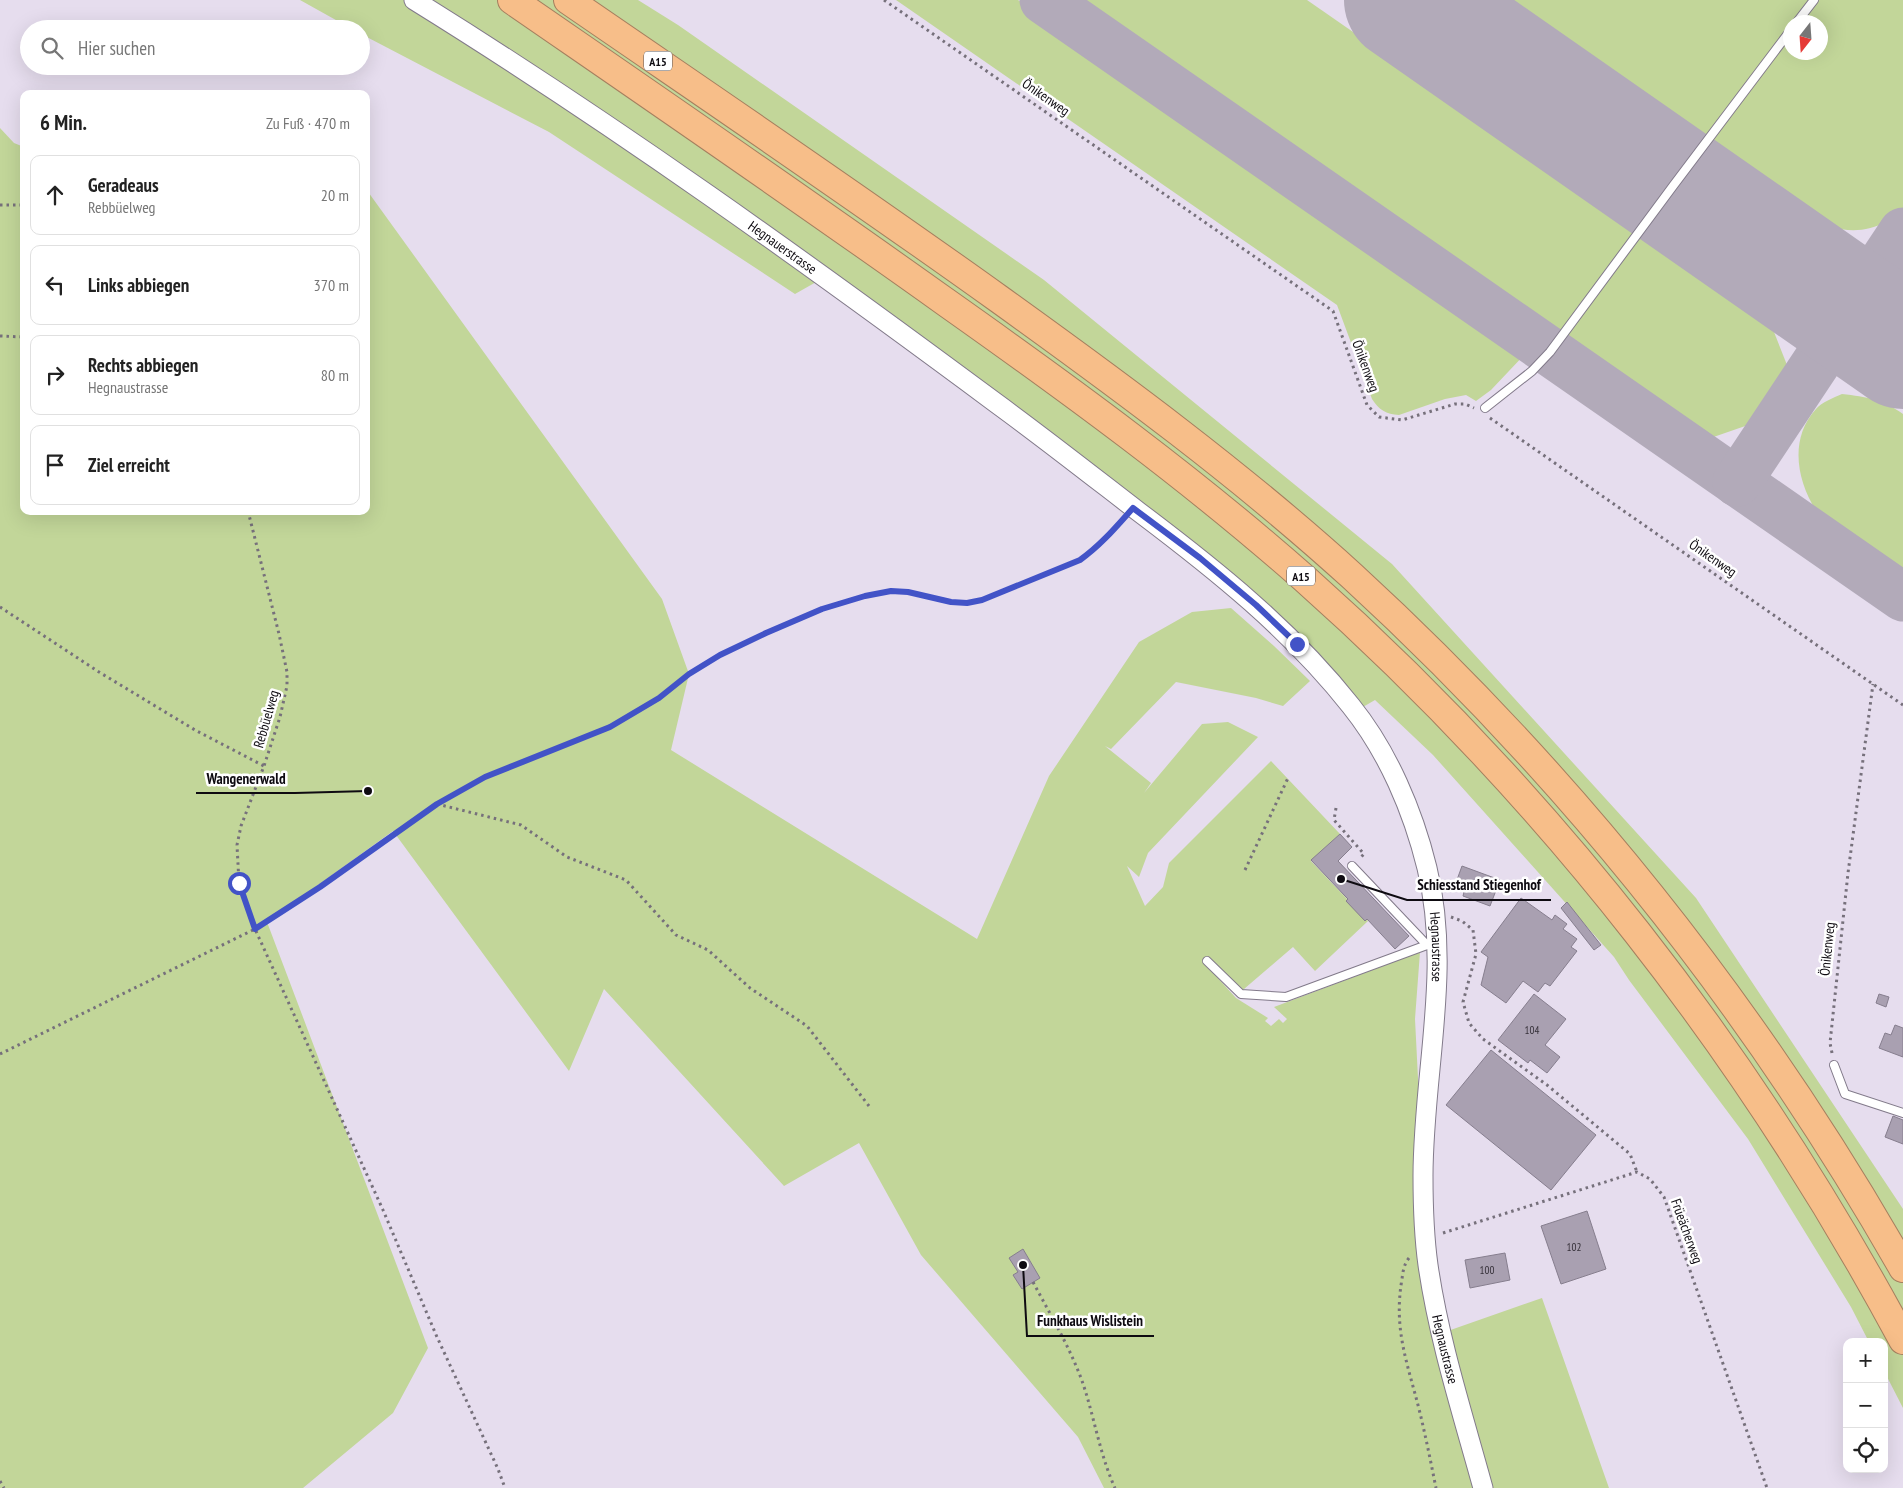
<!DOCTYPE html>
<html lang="de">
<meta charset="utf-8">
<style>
:root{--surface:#fff;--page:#f2f2f2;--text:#222;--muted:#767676;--line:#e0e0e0}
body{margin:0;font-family:"PT Sans Narrow",sans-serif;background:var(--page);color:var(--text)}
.controls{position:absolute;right:15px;bottom:15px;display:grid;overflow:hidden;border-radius:10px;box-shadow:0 5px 20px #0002}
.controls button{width:45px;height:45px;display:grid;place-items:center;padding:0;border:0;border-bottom:1px solid var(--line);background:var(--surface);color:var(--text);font:25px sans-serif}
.compass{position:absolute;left:1783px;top:15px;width:45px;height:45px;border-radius:50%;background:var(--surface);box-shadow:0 5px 20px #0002;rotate:197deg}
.stop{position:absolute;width:15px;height:15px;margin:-11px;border:4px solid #4253c7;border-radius:50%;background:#fff}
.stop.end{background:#4253c7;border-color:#fff;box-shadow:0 1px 5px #0008}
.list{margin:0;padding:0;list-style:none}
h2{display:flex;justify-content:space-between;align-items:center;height:65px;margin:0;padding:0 20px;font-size:21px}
h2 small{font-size:16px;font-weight:400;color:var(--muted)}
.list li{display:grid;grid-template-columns:32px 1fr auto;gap:15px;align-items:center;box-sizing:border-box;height:80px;margin:0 10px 10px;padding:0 10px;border:1px solid var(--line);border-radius:10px}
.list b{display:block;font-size:19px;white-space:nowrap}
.list p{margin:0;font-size:16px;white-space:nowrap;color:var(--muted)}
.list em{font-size:16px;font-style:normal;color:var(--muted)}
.icon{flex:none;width:28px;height:28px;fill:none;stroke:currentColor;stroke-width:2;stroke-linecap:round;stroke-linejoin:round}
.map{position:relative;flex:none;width:1903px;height:1488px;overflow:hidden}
.search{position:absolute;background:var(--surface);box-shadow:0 5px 20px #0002;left:20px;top:20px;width:350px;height:55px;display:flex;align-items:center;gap:12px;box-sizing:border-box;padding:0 18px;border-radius:28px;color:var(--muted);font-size:19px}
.panel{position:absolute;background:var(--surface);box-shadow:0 5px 20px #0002;left:20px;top:90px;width:350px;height:425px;border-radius:10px}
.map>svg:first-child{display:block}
.green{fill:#c2d699;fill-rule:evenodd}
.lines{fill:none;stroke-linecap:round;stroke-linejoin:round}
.taxiway{stroke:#b2aab9;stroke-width:49}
.runway{stroke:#b2aab9;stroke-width:124}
.building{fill:#a9a0b1;stroke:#867e8e}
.service-casing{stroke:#827a8a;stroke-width:10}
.tertiary-casing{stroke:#827a8a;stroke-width:21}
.motorway-casing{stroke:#a57f5f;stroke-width:30}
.path{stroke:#76707b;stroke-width:3;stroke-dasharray:2.5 4;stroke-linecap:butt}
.service{stroke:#fff;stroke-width:8}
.tertiary{stroke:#fff;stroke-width:19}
.motorway{stroke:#f7be89;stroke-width:28}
.route{stroke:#4253c7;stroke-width:6}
.labels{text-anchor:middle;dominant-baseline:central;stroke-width:5;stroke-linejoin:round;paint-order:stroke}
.number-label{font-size:11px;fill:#353039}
.shield{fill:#fff;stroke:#565458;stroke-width:1}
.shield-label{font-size:12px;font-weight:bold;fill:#0e0b11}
.street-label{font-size:14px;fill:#0e0b11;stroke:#fff}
.leader{fill:none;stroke:#0e0b11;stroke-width:2}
.callout-dot{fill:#0e0b11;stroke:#fff;stroke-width:2}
.callout-label{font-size:15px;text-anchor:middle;font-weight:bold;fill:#0e0b11;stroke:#fff;stroke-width:5;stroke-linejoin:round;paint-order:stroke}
</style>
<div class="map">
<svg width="1903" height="1488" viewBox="0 0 1903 1488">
<rect width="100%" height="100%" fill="#e6ddee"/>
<g class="green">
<polygon points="300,0 638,0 678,25 1044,280 1392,564 1696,898 1903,1209 1903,1408 1884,1371 1884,1342 1869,1342 1851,1307 1748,1139 1629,980 1614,957 1433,755 1375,700 1356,711 1297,644 825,277 795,294 549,132 361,34 361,29 352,29"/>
<path d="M 896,0 L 1018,0 L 1527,352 L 1491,390 L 1476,401 L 1466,395 L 1445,399 L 1399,415 C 1386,414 1379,410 1372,399 L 1337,305 Z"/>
<polygon points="1066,0 1307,0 1764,317 1774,332 1787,365 1782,382 1751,424 1702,441"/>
<path d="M 1498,0 L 1903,0 L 1903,209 C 1899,216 1895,218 1888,221 C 1867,232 1851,232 1829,227 ZM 1790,22 L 1820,22 L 1820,52 L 1790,52 Z"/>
<polygon points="0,128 14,143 24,147 24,511 366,511 366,189 662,599 689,674 671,750 977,939 1049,776 1139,642 1192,612 1231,608 1274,646 1310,681 1283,706 1256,698 1176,682 1111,749 1105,746 1151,783 1144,793 1202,724 1228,722 1258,737 1148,853 1139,877 1127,866 1145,906 1163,887 1169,863 1271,761 1340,834 1311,861 1368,921 1315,971 1293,947 1237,995 1205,963 1205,964 1236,998 1268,1018 1265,1021 1271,1026 1279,1019 1283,1023 1287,1019 1274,1007 1420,952 1415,1019 1423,1177 1442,1333 1542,1298 1609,1488 1104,1488 1078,1437 921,1255 859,1143 784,1186 604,989 569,1071 393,831 267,922 428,1348 393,1413 303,1488 0,1488"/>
<path d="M 1842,394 C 1867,397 1882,399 1903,414 L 1903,582 C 1888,572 1874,561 1859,551 C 1852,546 1843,542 1837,536 C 1804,505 1781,448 1816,409 C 1822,402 1833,398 1842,394 Z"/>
</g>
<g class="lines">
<g class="taxiway">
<polyline points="1044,0 1903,597"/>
<polyline points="1737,482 1903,232"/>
</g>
<polyline class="runway" points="1406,0 1903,347"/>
</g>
<g class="building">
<polygon points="1340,834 1352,847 1338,861 1409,936 1395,949 1367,919 1365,921 1346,901 1348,899 1345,896 1311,860"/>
<polygon points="1462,866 1500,880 1490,906 1463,896 1464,892 1454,888"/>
<polygon points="1521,898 1552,920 1555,915 1567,924 1563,929 1577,939 1571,947 1577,951 1550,986 1545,983 1538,992 1523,981 1506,1003 1481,985 1488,957 1481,952"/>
<polygon points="1567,902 1601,945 1594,950 1561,908"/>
<polygon points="1534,994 1566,1019 1545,1045 1560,1057 1547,1073 1530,1060 1528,1063 1498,1040"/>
<polygon points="1879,994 1889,997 1886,1007 1876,1003"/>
<polygon points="1895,1025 1903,1028 1903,1057 1879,1048 1885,1033 1891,1035"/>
<polygon points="1491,1050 1596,1135 1551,1190 1446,1105"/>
<polygon points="1893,1116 1903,1120 1903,1144 1885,1137"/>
<polygon points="1587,1211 1606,1269 1561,1284 1541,1226"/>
<polygon points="1023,1249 1040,1278 1022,1289 1013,1275 1018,1272 1009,1258"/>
<polygon points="1505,1253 1510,1280 1470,1288 1465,1260"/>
</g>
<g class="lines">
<defs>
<g id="service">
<polyline points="1797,22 1814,0"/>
<polyline points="1485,408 1532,371 1550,352 1673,186 1790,31"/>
<polyline points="1352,866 1427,945"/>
<polyline points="1207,961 1241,994 1286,997 1427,945 1437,945"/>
<polyline points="1834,1065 1845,1094 1903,1113"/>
</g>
<g id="tertiary">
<path id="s1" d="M 414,0 C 614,124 806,262 996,403 C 1044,438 1091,475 1139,512 C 1216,570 1291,630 1351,706 C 1388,752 1413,811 1427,868 C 1452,970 1423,1073 1423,1176 C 1423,1205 1424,1236 1428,1265 C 1439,1341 1463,1415 1483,1488"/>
</g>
<g id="motorway">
<path d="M 512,0 C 657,100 803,200 947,303 C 1070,390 1192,479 1305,579 C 1548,795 1749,1053 1903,1340"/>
<path d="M 568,0 C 712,99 857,197 999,299 C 1120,386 1241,475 1352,576 C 1571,777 1756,1010 1903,1268"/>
</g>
</defs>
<use href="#service" class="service-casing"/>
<use href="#tertiary" class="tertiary-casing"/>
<use href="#motorway" class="motorway-casing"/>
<g class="path">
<polyline points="884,0 1333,311 1367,405 1379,417 1402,420 1455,404 1465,404 1474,408"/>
<polyline points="0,205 24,205"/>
<polyline points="0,336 24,337"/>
<polyline points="1490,418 1903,705"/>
<polyline points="248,511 279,634 287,672 287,686 280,717 264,766 241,826 237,845 239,883 255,929 383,1210 437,1337 498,1469 505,1488"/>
<polyline points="0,607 99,672 195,730 264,766"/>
<polyline points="437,804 521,825 567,857 626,880 676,935 708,950 750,988 807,1026 869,1106"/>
<polyline points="1336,808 1334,820 1364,854 1360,858"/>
<polyline points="1245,870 1288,778"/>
<polyline points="1451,917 1462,921 1473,930 1476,954 1463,1002 1469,1023 1483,1039 1547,1085 1630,1154 1637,1172"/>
<polyline points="1832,1053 1830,1043 1848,873 1873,684"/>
<polyline points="0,1054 255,929 320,887 437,804 485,777 610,727 659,699 689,674 720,655 766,633 822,609 865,596 891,591 908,592 951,602 967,603 982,600 1080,560 1094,550 1121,521"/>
<polyline points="1443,1233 1637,1172 1650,1179 1664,1197 1767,1488"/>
<path d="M 1409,1258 C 1404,1264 1403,1271 1402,1279 C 1393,1330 1408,1364 1420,1413 C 1426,1438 1431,1463 1436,1488"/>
<path d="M 1033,1282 C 1050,1314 1068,1344 1081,1378 C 1094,1414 1099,1453 1115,1488"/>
<polyline points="0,1481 4,1488"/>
</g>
<use href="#service" class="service"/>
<use href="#tertiary" class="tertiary"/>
<use href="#motorway" class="motorway"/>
</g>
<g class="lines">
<path class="route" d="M 239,883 L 255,929 L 320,887 L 437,804 L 485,777 L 610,727 L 659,698 L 689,674 L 720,655 L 766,633 L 822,609 L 865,596 L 891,591 L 908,592 L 951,602 L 967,603 L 982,600 L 1080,560 C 1101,545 1116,527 1133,508 L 1200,558 L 1256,605 L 1297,644"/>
</g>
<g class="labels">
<g class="number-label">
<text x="1532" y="1030">104</text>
<text x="1574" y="1247">102</text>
<text x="1487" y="1270">100</text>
</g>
<g class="shield">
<rect x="644" y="51.5" width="28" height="19" rx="4"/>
<rect x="1287" y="566.5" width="28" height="19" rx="4"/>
</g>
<g class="shield-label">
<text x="658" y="61">A15</text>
<text x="1301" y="576">A15</text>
</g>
<g class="street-label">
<text transform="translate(1046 97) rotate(35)">Önikenweg</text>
<text stroke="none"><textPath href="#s1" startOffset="444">Hegnauerstrasse</textPath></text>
<text transform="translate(1366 366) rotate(70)">Önikenweg</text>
<text transform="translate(1713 558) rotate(35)">Önikenweg</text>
<text transform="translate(266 719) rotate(-74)">Rebbüelweg</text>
<text stroke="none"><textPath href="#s1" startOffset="1436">Hegnaustrasse</textPath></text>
<text transform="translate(1827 949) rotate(-84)">Önikenweg</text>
<text transform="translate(1687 1231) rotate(70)">Früeächerweg</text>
<text stroke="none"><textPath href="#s1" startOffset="1841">Hegnaustrasse</textPath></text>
</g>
</g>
<path class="leader" d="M368 791L295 793H196M1341 879L1407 900H1551M1023 1265L1027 1336H1154"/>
<g class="callout-dot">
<circle cx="368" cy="791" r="5"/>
<circle cx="1341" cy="879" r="5"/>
<circle cx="1023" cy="1265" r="5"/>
</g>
<g class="callout-label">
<text x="246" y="784">Wangenerwald</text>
<text x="1479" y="890">Schiesstand Stiegenhof</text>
<text x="1090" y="1326">Funkhaus Wislistein</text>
</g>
</svg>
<div class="controls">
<button>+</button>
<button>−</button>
<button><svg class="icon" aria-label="locate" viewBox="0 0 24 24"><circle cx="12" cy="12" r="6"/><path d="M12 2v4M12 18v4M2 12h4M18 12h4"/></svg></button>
</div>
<svg class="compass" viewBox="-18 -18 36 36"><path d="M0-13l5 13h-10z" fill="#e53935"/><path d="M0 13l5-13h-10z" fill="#767676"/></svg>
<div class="stop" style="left:239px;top:883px"></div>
<div class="stop end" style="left:1297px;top:644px"></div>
<div class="search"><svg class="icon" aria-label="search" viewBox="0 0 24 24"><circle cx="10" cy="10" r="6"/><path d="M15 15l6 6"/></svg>Hier suchen</div>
<section class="panel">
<h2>6 Min.<small>Zu Fuß · 470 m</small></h2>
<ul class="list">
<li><svg class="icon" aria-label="ahead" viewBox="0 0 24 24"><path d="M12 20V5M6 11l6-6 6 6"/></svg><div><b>Geradeaus</b><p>Rebbüelweg</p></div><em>20 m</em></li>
<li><svg class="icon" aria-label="left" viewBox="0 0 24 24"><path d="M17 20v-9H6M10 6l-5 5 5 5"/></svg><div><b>Links abbiegen</b></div><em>370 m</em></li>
<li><svg class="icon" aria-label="right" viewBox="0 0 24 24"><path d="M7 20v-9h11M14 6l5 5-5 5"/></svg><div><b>Rechts abbiegen</b><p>Hegnaustrasse</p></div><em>80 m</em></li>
<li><svg class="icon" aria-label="arrive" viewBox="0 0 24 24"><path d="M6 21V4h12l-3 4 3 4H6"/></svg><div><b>Ziel erreicht</b></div></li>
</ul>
</section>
</div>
